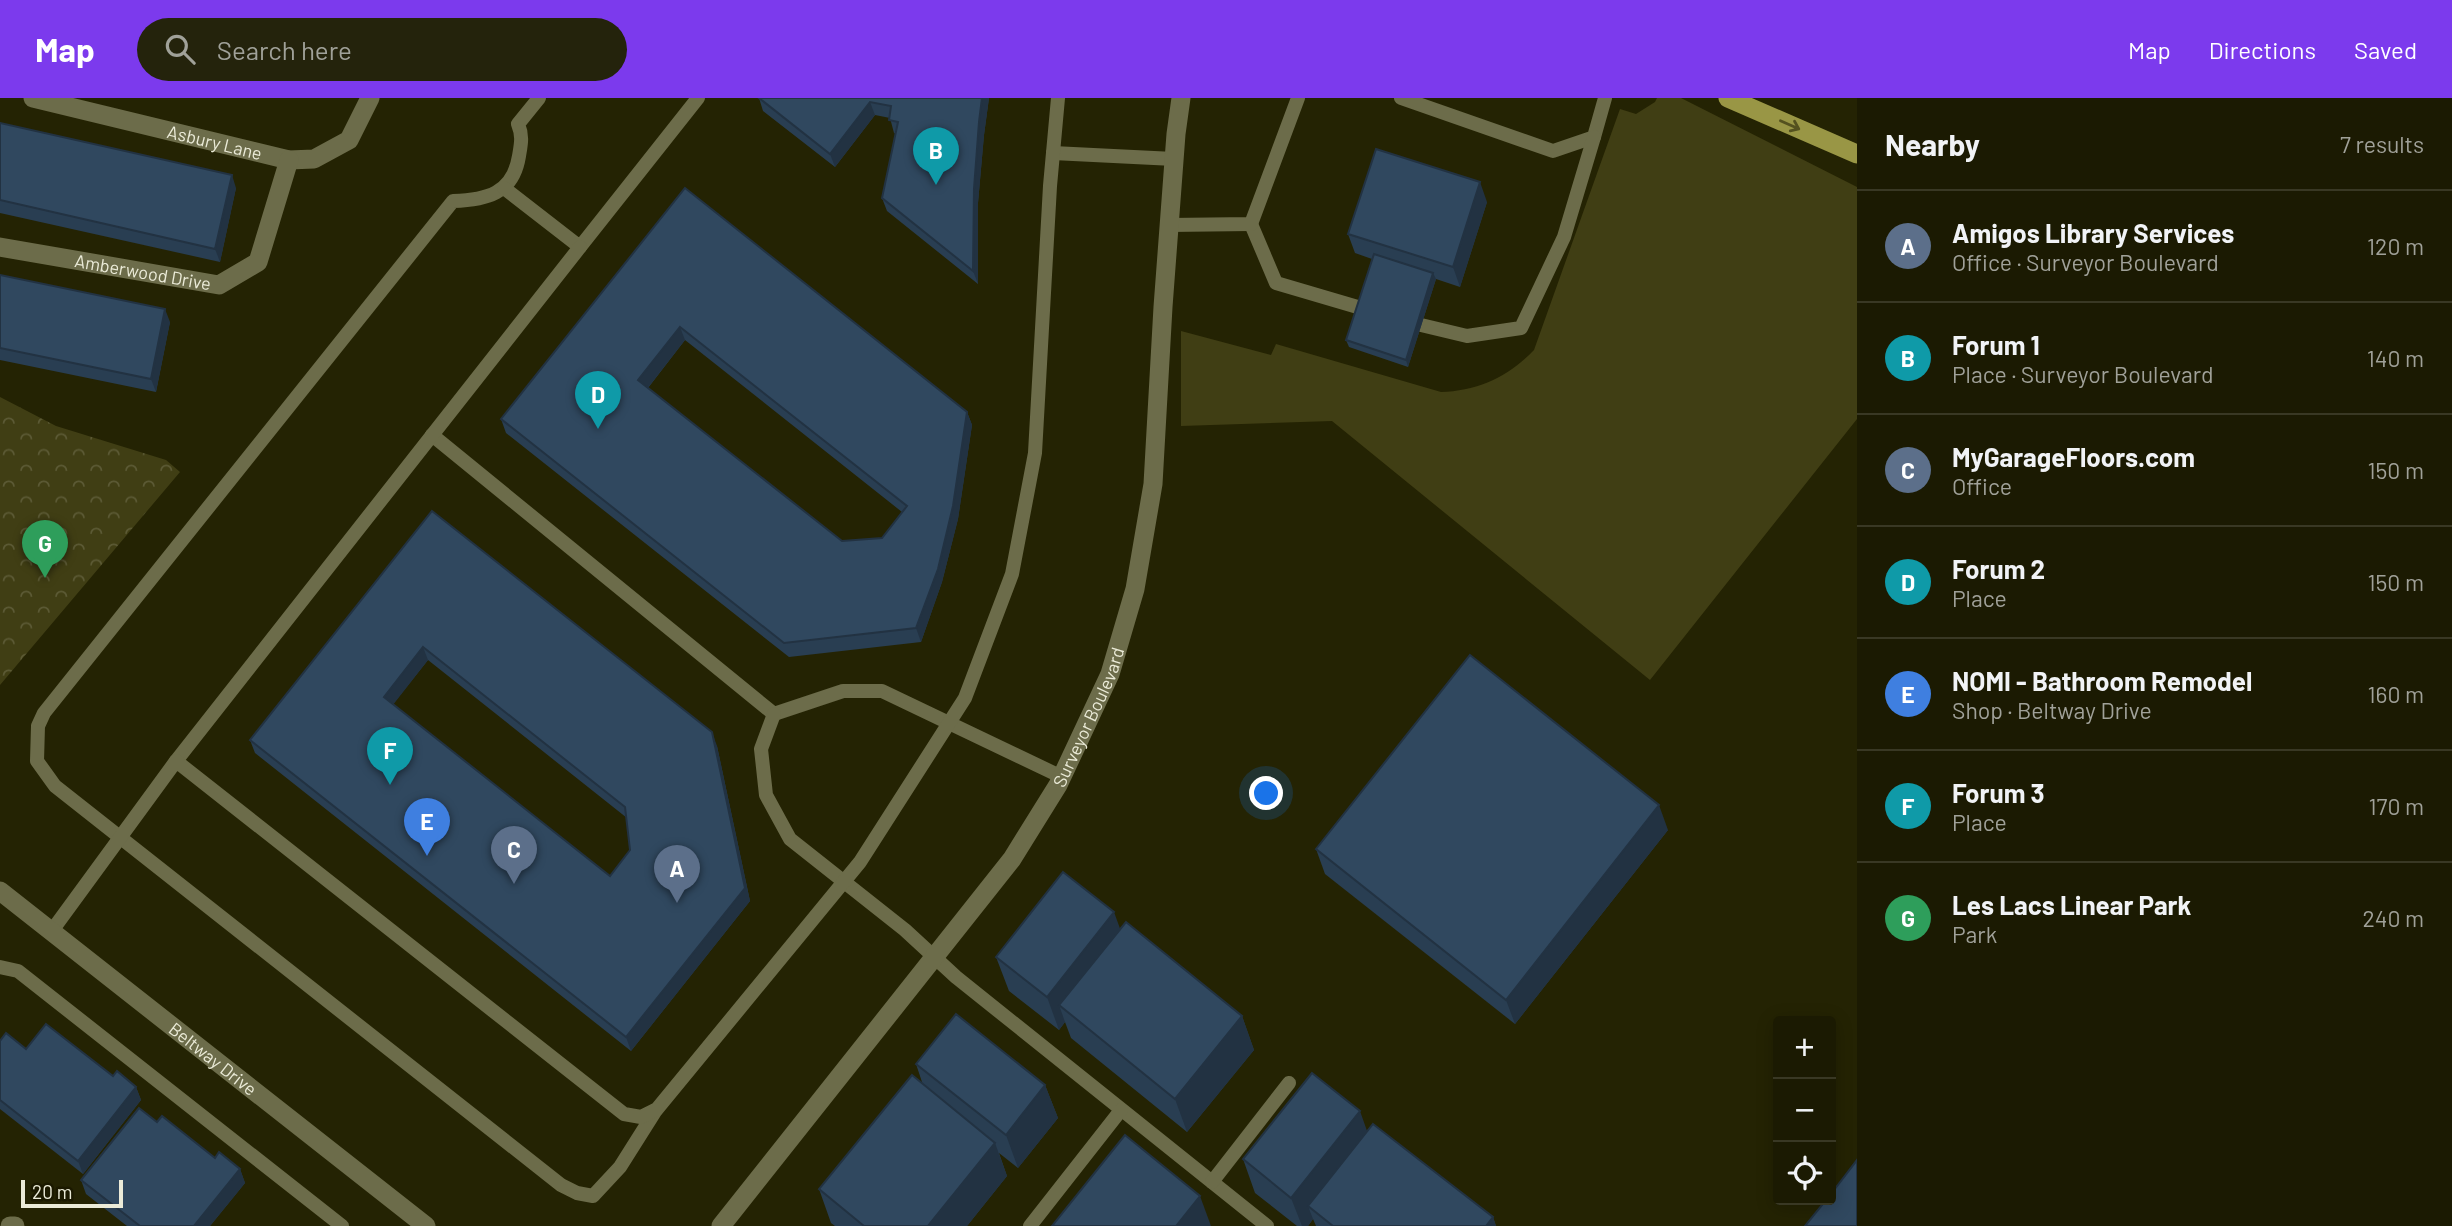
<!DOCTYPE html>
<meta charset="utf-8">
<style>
:root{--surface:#1b1a02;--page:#24230c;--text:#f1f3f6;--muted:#a0a199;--line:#393824;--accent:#7c3aed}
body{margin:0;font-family:Barlow,sans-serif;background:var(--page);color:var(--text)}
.controls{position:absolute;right:21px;bottom:21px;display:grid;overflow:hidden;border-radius:7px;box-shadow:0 4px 18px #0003}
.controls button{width:63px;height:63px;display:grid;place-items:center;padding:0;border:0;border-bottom:2px solid var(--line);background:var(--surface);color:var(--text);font:35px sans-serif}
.scale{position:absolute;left:21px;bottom:18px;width:102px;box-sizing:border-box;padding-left:7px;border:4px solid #ebebd8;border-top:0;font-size:19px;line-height:24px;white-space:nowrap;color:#ebebd8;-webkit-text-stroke:5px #1b1900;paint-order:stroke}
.you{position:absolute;left:1267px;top:696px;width:24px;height:24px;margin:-18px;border:5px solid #fff;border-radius:50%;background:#1a73e8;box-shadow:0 0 0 10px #1a73e833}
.badge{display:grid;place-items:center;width:46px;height:46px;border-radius:50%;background:var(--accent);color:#fff;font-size:23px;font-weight:700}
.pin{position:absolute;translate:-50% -58px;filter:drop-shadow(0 2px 4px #0008)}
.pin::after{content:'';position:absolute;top:37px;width:24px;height:21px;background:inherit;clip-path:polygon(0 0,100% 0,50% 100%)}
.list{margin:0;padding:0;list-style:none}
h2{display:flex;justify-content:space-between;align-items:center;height:91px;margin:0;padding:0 28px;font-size:30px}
h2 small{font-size:23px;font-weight:400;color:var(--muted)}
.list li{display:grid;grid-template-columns:46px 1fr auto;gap:21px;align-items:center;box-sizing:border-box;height:112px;padding:0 28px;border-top:2px solid var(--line)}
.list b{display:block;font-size:26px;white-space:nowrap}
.list p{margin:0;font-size:23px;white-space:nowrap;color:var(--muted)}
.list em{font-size:23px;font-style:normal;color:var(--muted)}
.icon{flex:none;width:38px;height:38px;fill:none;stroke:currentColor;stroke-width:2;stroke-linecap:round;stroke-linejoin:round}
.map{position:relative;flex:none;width:1857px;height:1128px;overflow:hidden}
header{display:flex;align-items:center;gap:42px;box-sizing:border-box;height:98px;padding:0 35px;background:var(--accent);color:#fff}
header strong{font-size:33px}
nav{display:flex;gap:38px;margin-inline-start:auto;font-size:24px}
.search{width:490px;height:63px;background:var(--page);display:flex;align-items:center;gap:18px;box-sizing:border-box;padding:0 24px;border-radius:38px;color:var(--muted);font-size:26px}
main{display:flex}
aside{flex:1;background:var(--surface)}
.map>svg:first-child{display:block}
.green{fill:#403e14}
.park{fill:url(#park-crowns)}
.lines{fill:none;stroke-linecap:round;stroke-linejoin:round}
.service{stroke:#6c6c4a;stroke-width:14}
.minor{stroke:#6c6c4a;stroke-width:19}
.tertiary{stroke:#6c6c4a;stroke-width:19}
.primary{stroke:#999645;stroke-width:19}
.wall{fill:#293e52;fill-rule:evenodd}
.shaded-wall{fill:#223242}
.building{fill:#30485f;stroke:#223242;stroke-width:2;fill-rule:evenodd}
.oneway{stroke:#54511f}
.labels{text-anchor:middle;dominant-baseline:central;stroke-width:6;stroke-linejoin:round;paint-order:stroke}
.street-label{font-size:18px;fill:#ebebd8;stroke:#1b1900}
</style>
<header>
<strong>Map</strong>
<div class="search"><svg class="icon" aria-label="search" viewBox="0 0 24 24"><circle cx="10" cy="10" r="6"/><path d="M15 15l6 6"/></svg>Search here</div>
<nav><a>Map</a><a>Directions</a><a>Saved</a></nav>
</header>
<main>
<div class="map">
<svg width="1857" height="1128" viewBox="0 0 1857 1128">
<defs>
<pattern id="park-crowns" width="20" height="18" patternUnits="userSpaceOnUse" patternTransform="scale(1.75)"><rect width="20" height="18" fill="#403e14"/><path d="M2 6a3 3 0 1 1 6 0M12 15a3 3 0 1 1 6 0" fill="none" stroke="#5c5a35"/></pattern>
</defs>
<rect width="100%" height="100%" fill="#242303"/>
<path class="green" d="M 1657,0 L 1681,0 L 1857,89 L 1857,321 L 1650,582 L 1332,323 L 1181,328 L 1181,233 L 1271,257 L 1276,246 L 1441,294 C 1478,293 1508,279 1534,252 L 1620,11 L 1636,16 L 1655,4 Z"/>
<polygon class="park" points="0,299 56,328 166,362 180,374 0,587"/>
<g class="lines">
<g class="service">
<path d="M 539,0 L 518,26 C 523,38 521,46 519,58 C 513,96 486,102 453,103 L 44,615 L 38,628 L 37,663 L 55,688 L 561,1087 L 577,1095 L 593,1098 L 620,1069 L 656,1012"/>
<polyline points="1401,0 1553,53 1594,39 1605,0"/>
<polyline points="1053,55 1174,61"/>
<polyline points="504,90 580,149 698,0"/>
<polyline points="1251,126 1276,185 1361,210"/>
<polyline points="1169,127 1251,126 1298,0"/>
<polyline points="1421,227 1467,238 1521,230 1564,139 1594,39"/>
<polyline points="432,337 774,616 843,593 882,593 1062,679"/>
<polyline points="774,616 761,651 766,697 790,741 905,832 956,879 1267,1128"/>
<polyline points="176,663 580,149"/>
<polyline points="51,834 176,663 624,1016 641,1019 657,1011 860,764 965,600 1012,476 1035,355 1050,88 1058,0"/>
<polyline points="0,869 18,873 342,1128"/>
<polyline points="1212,1084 1289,985"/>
<polyline points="1030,1128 1121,1012"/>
</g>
<g class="minor">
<path id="s1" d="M 33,0 L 289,62 L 314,61 L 349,42 L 370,0"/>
<path id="s2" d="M 0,149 L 219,187 L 258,164 L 289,62"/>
<polyline points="10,1128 15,1128"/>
<path id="s3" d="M 721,1128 L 1012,761 L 1058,687 L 1110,576 L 1135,491 L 1153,386 L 1163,209 L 1176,36 L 1181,0"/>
</g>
<path class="tertiary" id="s4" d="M 0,793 L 426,1128"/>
<polyline class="primary" points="1728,0 1857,56"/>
</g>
<g class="wall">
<polygon points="759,0 989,0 984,37 978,105 978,186 887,113 882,100 896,36 894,35 890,20 875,17 835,69 763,13"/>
<polygon points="0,25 236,90 220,164 0,115"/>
<path d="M 685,90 L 967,314 L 972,327 L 958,421 L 942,484 L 921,544 L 789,559 L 506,335 L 501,321 ZM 685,242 L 902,414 L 882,440 L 842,443 L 648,290 Z"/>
<polygon points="1487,104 1460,189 1436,181 1408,269 1349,249 1346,242 1372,161 1355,155 1348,136"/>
<polygon points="0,177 170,224 156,294 0,262"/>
<path d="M 432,413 L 717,648 L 750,803 L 631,953 L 255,655 L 250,642 ZM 428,562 L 627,720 L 630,752 L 610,778 L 393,606 Z"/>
<polygon points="1668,732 1515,926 1325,776 1316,751"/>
<polygon points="1120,831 1242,918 1254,952 1187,1034 1071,940 1065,924 1059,932 1009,893 996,859"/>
<polygon points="0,943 113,978 136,989 141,1002 83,1076 0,1011"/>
<polygon points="916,966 1045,987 1058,1020 1018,1070 999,1055 1007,1078 967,1128 835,1128 831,1125 819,1091 923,987"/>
<polygon points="157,1024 215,1060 240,1071 245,1085 210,1128 127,1128 86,1096 81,1082"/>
<polygon points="1367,1033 1493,1119 1496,1128 1316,1128 1313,1121 1308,1128 1297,1128 1255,1095 1243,1061"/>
</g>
<g class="shaded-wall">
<polygon points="982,0 989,0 984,37 978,105 978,186 973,173 974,91 979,24"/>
<polygon points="870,4 875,17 835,69 830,56"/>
<polygon points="232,77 236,90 220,164 215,151"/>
<polygon points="1480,84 1487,104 1460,189 1453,169"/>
<polygon points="1433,175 1436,181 1408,269 1406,262"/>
<polygon points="165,211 170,224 156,294 151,281"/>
<polygon points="680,229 685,242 643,296 638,282"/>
<polygon points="967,314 972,327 958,421 942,484 921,544 916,530"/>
<polygon points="423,549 428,562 389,612 384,599"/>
<polygon points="712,634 717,648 750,803 631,953 626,939"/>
<polygon points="1659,707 1668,732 1515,926 1506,902"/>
<polygon points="1114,814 1126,847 1059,907 1065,924 1059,932 1047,899"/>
<polygon points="1242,918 1254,952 1187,1034 1175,1001"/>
<polygon points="1045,987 1058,1020 1018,1070 1006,1037"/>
<polygon points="136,989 141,1002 83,1076 78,1063"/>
<polygon points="1360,1013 1372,1047 1308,1108 1313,1121 1308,1128 1302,1128 1291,1100"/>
<polygon points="995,1045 1007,1078 967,1128 928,1128"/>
<polygon points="240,1071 245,1085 210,1128 194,1128"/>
<polygon points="1200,1098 1211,1128 1176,1128"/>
<polygon points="1493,1119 1496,1128 1486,1128"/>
</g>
<g class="building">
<polygon points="759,0 982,0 979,24 974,91 973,173 882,100 898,24 889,22 891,8 870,4 830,56"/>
<polygon points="0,25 232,77 215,151 0,102"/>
<polygon points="1376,51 1480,84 1453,169 1348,136"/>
<path d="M 685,90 L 967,314 L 953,408 L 938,471 L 916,530 L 784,545 L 501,321 ZM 680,229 L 907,408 L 882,440 L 842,443 L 638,282 Z"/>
<polygon points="1374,156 1433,175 1406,262 1346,242"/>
<polygon points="0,177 165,211 151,281 0,250"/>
<path d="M 432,413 L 712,634 L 745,790 L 626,939 L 250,642 ZM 423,549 L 625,709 L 630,752 L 610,778 L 384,599 Z"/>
<polygon points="1470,557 1659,707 1506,902 1316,751"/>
<polygon points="1063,774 1114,814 1047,899 996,859"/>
<polygon points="1126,824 1242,918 1175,1001 1059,907"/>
<polygon points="956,916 1045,987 1006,1037 916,966"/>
<polygon points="46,926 113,978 117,973 136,989 78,1063 0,1002 0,943 6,935 26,951"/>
<polygon points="1312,975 1360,1013 1291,1100 1243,1061"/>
<polygon points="912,977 995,1045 928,1128 864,1128 819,1091"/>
<polygon points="139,1010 157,1024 162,1018 215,1060 219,1054 240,1071 194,1128 140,1128 81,1082"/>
<polygon points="1373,1026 1493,1119 1486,1128 1333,1128 1308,1108"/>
<polygon points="1125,1037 1200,1098 1176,1128 1052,1128"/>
<polygon points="1857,1062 1857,1128 1805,1128 1826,1102 1831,1102 1831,1096"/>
</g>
<defs><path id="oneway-shaft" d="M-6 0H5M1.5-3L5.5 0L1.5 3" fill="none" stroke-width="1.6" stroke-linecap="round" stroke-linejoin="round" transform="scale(1.75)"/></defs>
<use class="oneway" href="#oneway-shaft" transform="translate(1790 27) rotate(24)"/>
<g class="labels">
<g class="street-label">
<text stroke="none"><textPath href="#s1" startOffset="187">Asbury Lane</textPath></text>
<text stroke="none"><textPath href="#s2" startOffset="145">Amberwood Drive</textPath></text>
<text stroke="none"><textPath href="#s3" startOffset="630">Surveyor Boulevard</textPath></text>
<text stroke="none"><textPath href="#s4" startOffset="271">Beltway Drive</textPath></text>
</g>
</g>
</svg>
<div class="controls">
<button>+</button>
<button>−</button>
<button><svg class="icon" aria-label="locate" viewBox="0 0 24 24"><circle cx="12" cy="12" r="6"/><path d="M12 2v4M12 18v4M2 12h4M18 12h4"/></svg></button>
</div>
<div class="scale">20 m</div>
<div class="you"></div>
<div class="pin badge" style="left:677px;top:805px;background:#5c6f8a">A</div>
<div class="pin badge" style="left:936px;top:87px;background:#0f9aa8">B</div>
<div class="pin badge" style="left:514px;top:786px;background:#5c6f8a">C</div>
<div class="pin badge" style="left:598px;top:331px;background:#0f9aa8">D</div>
<div class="pin badge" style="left:427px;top:758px;background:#3f7fe0">E</div>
<div class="pin badge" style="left:390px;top:687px;background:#0f9aa8">F</div>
<div class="pin badge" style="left:45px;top:480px;background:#2e9e5b">G</div>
</div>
<aside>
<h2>Nearby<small>7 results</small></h2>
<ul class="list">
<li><span class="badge" style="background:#5c6f8a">A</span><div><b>Amigos Library Services</b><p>Office · Surveyor Boulevard</p></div><em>120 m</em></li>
<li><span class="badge" style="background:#0f9aa8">B</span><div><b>Forum 1</b><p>Place · Surveyor Boulevard</p></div><em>140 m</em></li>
<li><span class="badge" style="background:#5c6f8a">C</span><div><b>MyGarageFloors.com</b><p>Office</p></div><em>150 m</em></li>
<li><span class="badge" style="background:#0f9aa8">D</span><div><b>Forum 2</b><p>Place</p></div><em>150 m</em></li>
<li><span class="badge" style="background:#3f7fe0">E</span><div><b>NOMI - Bathroom Remodel</b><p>Shop · Beltway Drive</p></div><em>160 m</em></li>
<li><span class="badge" style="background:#0f9aa8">F</span><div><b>Forum 3</b><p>Place</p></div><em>170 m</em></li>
<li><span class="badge" style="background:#2e9e5b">G</span><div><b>Les Lacs Linear Park</b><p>Park</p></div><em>240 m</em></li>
</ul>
</aside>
</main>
